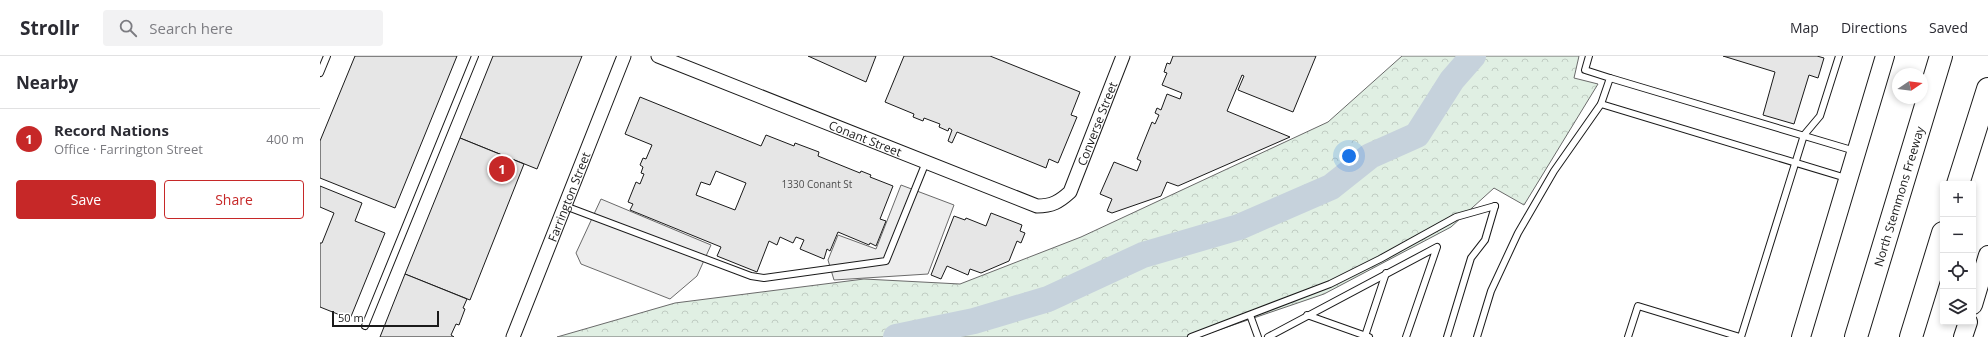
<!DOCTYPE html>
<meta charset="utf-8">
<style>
:root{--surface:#fff;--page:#f2f2f3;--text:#2b2b33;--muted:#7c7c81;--line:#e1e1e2;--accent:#c62828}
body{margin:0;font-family:"Open Sans",sans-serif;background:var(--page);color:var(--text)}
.controls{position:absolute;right:12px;bottom:12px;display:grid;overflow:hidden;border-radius:4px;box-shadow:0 2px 6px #0003}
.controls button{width:36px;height:36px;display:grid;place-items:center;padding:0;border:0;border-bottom:1px solid var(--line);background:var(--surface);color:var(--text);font:20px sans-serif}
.compass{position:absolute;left:1572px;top:12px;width:36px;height:36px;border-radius:50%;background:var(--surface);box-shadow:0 2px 6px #0003;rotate:77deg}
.scale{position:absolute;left:12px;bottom:10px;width:107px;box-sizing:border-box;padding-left:4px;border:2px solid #1a1a1a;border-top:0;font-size:11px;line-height:14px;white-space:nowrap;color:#1a1a1a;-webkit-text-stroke:3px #fff;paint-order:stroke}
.you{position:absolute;left:1029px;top:100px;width:14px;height:14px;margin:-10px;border:3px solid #fff;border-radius:50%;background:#1a73e8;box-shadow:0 0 0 6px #1a73e833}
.badge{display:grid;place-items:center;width:26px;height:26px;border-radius:50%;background:var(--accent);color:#fff;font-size:13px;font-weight:700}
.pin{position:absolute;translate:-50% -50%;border:2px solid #fff;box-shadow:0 1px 4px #0006}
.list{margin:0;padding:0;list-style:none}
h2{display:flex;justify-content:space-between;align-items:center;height:52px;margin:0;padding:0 16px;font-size:17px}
h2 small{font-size:13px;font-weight:400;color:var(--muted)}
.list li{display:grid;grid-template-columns:26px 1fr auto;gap:12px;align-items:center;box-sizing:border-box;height:60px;padding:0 16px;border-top:1px solid var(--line)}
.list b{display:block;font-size:15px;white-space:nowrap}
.list p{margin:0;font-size:13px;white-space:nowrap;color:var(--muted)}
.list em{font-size:13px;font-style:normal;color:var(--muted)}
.actions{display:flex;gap:8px;padding:12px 16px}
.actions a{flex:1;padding:9px 0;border:1px solid var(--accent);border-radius:4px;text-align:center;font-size:14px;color:var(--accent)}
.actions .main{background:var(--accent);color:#fff}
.icon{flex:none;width:22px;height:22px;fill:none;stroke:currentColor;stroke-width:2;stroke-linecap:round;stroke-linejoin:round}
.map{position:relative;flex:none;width:1668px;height:281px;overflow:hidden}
header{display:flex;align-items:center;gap:24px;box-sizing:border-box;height:56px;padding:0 20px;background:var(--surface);border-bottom:1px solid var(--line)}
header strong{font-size:19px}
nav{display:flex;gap:22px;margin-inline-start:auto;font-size:14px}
.search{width:280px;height:36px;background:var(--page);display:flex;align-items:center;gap:10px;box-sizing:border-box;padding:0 14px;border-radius:4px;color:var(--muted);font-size:15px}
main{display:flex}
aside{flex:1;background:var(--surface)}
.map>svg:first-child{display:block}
.forest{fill:url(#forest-crowns);stroke:#6a6a6a}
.parking{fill:#ededed;stroke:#6a6a6a}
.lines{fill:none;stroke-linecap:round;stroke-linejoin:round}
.river{stroke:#c6d2dc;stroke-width:26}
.building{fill:#e6e6e6;stroke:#1a1a1a;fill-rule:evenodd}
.service-casing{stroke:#1a1a1a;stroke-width:8}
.minor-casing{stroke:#1a1a1a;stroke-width:15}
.secondary-casing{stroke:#1a1a1a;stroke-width:20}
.motorway-casing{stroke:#1a1a1a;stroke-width:24}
.service{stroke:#fff;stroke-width:6}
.minor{stroke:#fff;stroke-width:13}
.secondary{stroke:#fff;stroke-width:18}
.motorway{stroke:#fff;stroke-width:22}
.labels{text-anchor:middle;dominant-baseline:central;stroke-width:3;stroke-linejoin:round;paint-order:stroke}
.number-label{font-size:10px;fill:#4d4d4d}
.street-label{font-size:12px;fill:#1a1a1a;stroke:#fff}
</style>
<header>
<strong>Strollr</strong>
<div class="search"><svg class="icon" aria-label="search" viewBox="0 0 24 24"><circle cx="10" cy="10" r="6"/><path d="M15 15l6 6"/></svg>Search here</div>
<nav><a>Map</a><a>Directions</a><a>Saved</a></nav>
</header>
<main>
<aside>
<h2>Nearby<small></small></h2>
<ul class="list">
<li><span class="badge">1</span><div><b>Record Nations</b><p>Office · Farrington Street</p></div><em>400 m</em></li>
</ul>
<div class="actions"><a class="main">Save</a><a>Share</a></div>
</aside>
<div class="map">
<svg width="1668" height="281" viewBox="0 0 1668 281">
<defs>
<pattern id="forest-crowns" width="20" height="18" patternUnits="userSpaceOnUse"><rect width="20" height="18" fill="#e0efe3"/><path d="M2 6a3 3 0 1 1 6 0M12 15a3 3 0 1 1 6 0" fill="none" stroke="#c0ccc2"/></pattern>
</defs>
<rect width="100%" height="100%" fill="#fff"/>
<polygon class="forest" points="1082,0 1259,0 1254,22 1278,28 1204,149 1174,132 1131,171 1004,238 878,281 237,281 355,247 544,223 640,228 761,181 1008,66"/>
<g class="parking">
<polygon points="581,129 634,149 608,218 514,224 508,204 518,179 556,193"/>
<polygon points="281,143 391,189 377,220 350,243 261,208 256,197"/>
</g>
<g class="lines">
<polyline class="river" points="576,281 654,265 728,243 823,199 919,171 1011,131 1050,100 1097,79 1132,24 1153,0"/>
</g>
<g class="building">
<polygon points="35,0 137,0 75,152 0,122 0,85"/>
<polygon points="173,0 262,0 217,113 140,82"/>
<polygon points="488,0 556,0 546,26"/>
<polygon points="584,0 670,0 760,36 751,59 757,61 738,107 729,103 726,112 637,76 632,87 628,85 632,74 629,72 628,75 619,71 620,68 604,62 603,65 593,61 594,58 565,46"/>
<polygon points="853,0 996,0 973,56 918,34 924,20 922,19 907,55 970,81 858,130 847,126 841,140 792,157 787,155 792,143 780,138 794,106 817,115 821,105 817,103 832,66 835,68 839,59 835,57 837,52 841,54 847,38 860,43 862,37 842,29 847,17 844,16 847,7 850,8"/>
<polygon points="1403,0 1497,0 1504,2 1498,22 1489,19 1474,68 1443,59 1455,16"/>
<path d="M 320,41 L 441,90 L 446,79 L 474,90 L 475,87 L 499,96 L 498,100 L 540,117 L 541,115 L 551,119 L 550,121 L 573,130 L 560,163 L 566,165 L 556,190 L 550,187 L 549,189 L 518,176 L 510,195 L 507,193 L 504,203 L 480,193 L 484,184 L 476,181 L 473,187 L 460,181 L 457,189 L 449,185 L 437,216 L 397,200 L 401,191 L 310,154 L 313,148 L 308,146 L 316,126 L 320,128 L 324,118 L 321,117 L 323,111 L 320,109 L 323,102 L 326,103 L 332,89 L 305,78 ZM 396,115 L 426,127 L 415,154 L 376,139 L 381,126 L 390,129 Z"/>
<polygon points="140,82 204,108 150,244 85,218"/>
<polygon points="0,130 42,147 35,165 65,177 30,263 0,251 0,187 2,187 14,157 0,151"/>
<polygon points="671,157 702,169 700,175 705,177 701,187 697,185 689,205 661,217 650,213 648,219 627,210 621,223 611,219 634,160 645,164 646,162 666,170"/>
<polygon points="85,218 147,243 143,252 145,253 139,269 136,268 131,279 134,281 60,281"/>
</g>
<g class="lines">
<defs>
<g id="service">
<polyline points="0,17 7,0"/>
<polyline points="1290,22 1535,95"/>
<polyline points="1281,48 1526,122"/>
<polyline points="245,150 431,220 444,222 566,205 606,106"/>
<polyline points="930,259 938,281"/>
<polyline points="987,259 1049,281"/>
<polyline points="45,270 155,0"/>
<polyline points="1045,280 1066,217"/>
<polyline points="871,281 1010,228 1060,203 1136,161 1175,150"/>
<polyline points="948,281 1117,191 1086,281"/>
<polyline points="1127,281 1151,202 1165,184 1175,150"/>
<polyline points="1157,281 1171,235 1198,177 1234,115 1281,48 1290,22 1265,14 1269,0"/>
<polyline points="1308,281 1318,250 1420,281"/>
<polyline points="1421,281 1484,79 1500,60 1519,0"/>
</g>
<g id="minor">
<path id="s1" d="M 338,0 L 717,150 C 732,150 739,146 750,136 L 803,0"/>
<path id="s2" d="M 193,281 L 304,0"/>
</g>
<g id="secondary">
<polyline points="1653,249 1668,199"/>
<polyline points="1481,281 1565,0"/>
<polyline points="1643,281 1648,266"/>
</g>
<g id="motorway">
<polyline points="1638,128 1668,33"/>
<path id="s3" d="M 1536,281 L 1621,0"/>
<polyline points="1591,281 1623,177"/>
</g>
</defs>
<use href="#service" class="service-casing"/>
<use href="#minor" class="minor-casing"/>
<use href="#secondary" class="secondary-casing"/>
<use href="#motorway" class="motorway-casing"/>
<use href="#service" class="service"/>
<use href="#minor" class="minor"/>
<use href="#secondary" class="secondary"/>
<use href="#motorway" class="motorway"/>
</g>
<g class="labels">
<g class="number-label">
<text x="497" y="128">1330 Conant St</text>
</g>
<g class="street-label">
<text stroke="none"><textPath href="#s1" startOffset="518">Converse Street</textPath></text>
<text stroke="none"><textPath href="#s1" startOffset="223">Conant Street</textPath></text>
<text stroke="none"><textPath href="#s2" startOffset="151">Farrington Street</textPath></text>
<text stroke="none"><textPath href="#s3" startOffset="147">North Stemmons Freeway</textPath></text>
</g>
</g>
</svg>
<div class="controls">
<button>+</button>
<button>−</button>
<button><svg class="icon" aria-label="locate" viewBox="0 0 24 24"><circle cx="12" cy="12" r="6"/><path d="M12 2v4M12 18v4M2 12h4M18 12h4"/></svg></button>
<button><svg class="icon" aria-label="layers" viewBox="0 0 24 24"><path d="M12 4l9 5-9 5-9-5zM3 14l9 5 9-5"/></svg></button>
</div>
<svg class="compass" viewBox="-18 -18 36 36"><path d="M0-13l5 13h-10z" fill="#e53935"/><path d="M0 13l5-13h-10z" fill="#7c7c81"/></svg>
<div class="scale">50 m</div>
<div class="you"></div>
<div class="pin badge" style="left:182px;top:113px">1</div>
</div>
</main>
